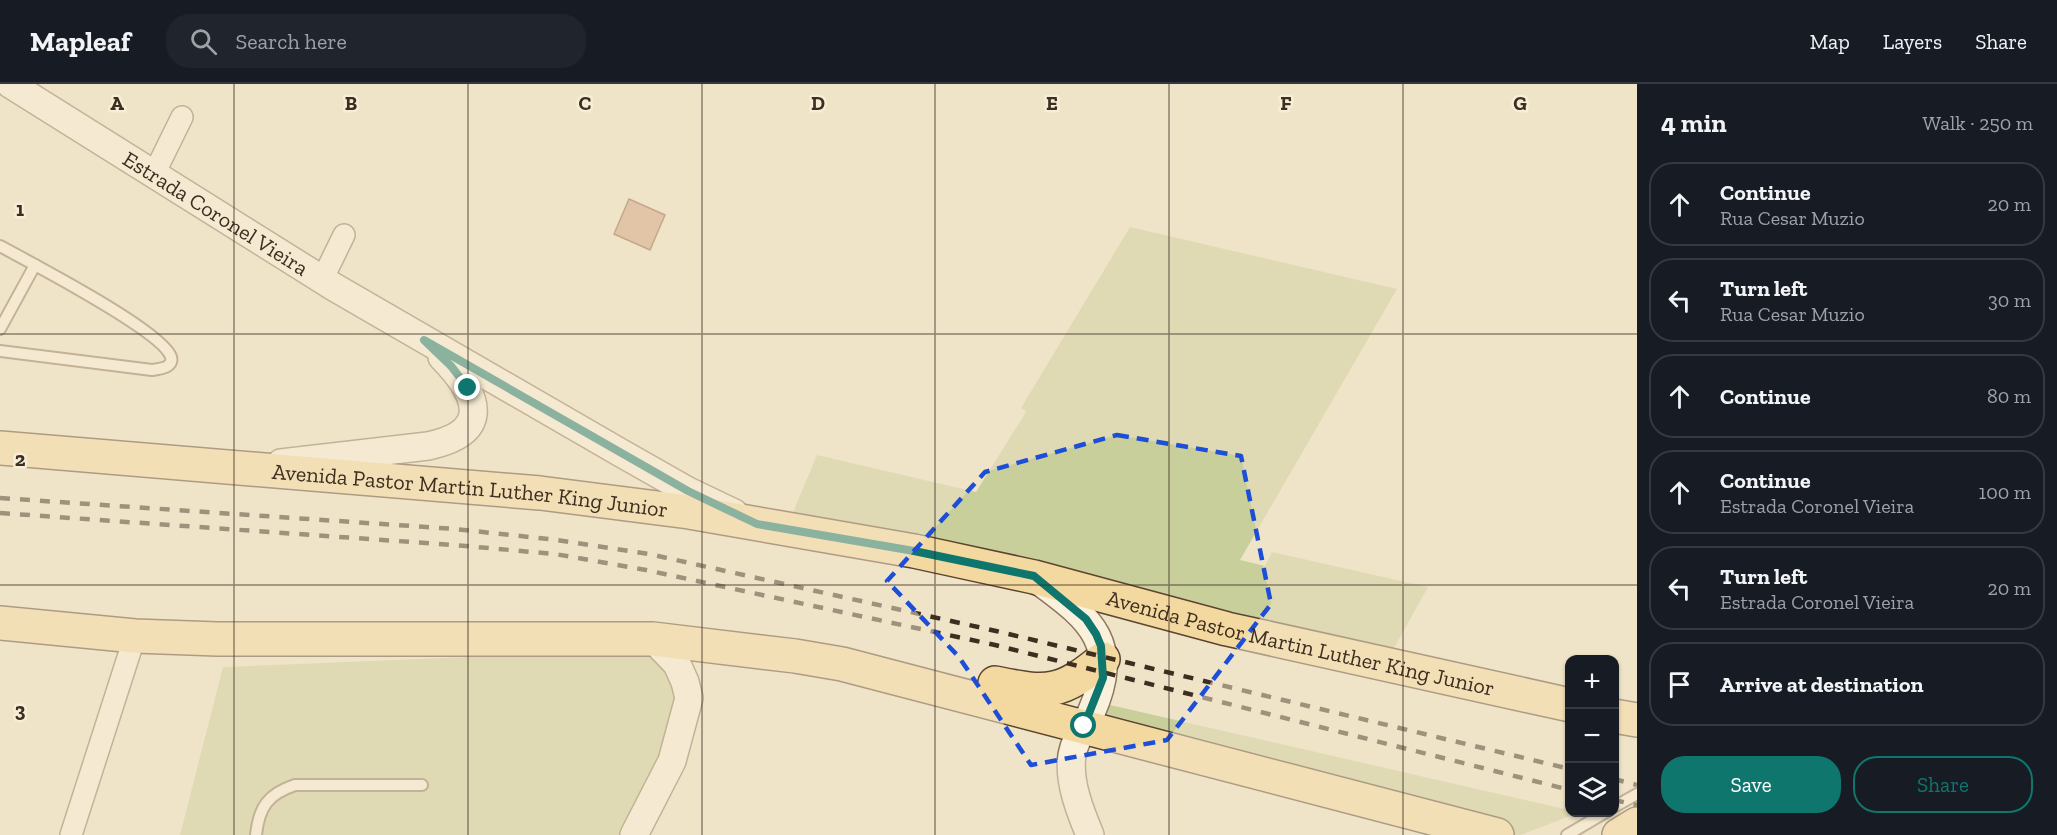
<!DOCTYPE html>
<meta charset="utf-8">
<style>
:root{--surface:#171b24;--page:#20242c;--text:#f1f3f6;--muted:#9ea1a6;--line:#363941;--accent:#0f766e}
body{margin:0;font-family:"Zilla Slab",serif;background:var(--page);color:var(--text)}
.controls{position:absolute;right:18px;bottom:18px;display:grid;overflow:hidden;border-radius:12px;box-shadow:0 2px 4px #0004}
.controls button{width:54px;height:54px;display:grid;place-items:center;padding:0;border:0;border-bottom:2px solid var(--line);background:var(--surface);color:var(--text);font:30px sans-serif}
.stop{position:absolute;width:18px;height:18px;margin:-14px;border:4px solid #0f766e;border-radius:50%;background:#fff}
.stop.end{background:#0f766e;border-color:#fff;box-shadow:0 2px 6px #0008}
.list{margin:0;padding:0;list-style:none}
h2{display:flex;justify-content:space-between;align-items:center;height:78px;margin:0;padding:0 24px;font-size:26px}
h2 small{font-size:20px;font-weight:400;color:var(--muted)}
.list li{display:grid;grid-template-columns:39px 1fr auto;gap:18px;align-items:center;box-sizing:border-box;height:84px;margin:0 12px 12px;padding:0 12px;border:2px solid var(--line);border-radius:24px}
.list b{display:block;font-size:22px;white-space:nowrap}
.list p{margin:0;font-size:20px;white-space:nowrap;color:var(--muted)}
.list em{font-size:20px;font-style:normal;color:var(--muted)}
.actions{display:flex;gap:12px;padding:18px 24px}
.actions a{flex:1;padding:14px 0;border:2px solid var(--accent);border-radius:24px;text-align:center;font-size:21px;color:var(--accent)}
.actions .main{background:var(--accent);color:#fff}
.icon{flex:none;width:33px;height:33px;fill:none;stroke:currentColor;stroke-width:2;stroke-linecap:round;stroke-linejoin:round}
.map{position:relative;flex:none;width:1637px;height:751px;overflow:hidden}
header{display:flex;align-items:center;gap:36px;box-sizing:border-box;height:84px;padding:0 30px;background:var(--surface);border-bottom:2px solid var(--line)}
header strong{font-size:28px}
nav{display:flex;gap:33px;margin-inline-start:auto;font-size:21px}
.search{width:420px;height:54px;background:var(--page);display:flex;align-items:center;gap:15px;box-sizing:border-box;padding:0 21px;border-radius:24px;color:var(--muted);font-size:22px}
main{display:flex}
aside{flex:1;background:var(--surface)}
.map>svg:first-child{display:block}
.green{fill:#c9cf9b}
.building{fill:#cf9f7d;stroke:#8d5f41;stroke-width:1.5}
.lines{fill:none;stroke-linecap:round;stroke-linejoin:round}
.service-casing{stroke:#8d765c;stroke-width:14}
.minor-casing{stroke:#8d765c;stroke-width:24}
.tertiary-casing{stroke:#8d765c;stroke-width:30}
.primary-casing{stroke:#5b4430;stroke-width:36}
.service{stroke:#faf1dc;stroke-width:10}
.minor{stroke:#faf1dc;stroke-width:21}
.tertiary{stroke:#faf1dc;stroke-width:27}
.primary{stroke:#f3d9a0;stroke-width:33}
.rail{stroke:#3d2e20;stroke-width:4.5;stroke-dasharray:10 10;stroke-linecap:butt}
.route{stroke:#0f766e;stroke-width:8}
.marked{fill:none;stroke:#1d4ed8;stroke-width:4.5;stroke-dasharray:12 8;stroke-linejoin:round}
.grid{fill:none;stroke:#3d2e20;stroke-width:1.5;stroke-opacity:0.55}
.labels{text-anchor:middle;dominant-baseline:central;stroke-width:5;stroke-linejoin:round;paint-order:stroke}
.street-label{font-size:22px;fill:#3d2e20;stroke:#f7eed8}
.grid-label{font-size:20px;text-anchor:middle;font-weight:bold;fill:#3d2e20;stroke:#f7eed8;stroke-width:5;stroke-linejoin:round;paint-order:stroke}
</style>
<header>
<strong>Mapleaf</strong>
<div class="search"><svg class="icon" aria-label="search" viewBox="0 0 24 24"><circle cx="10" cy="10" r="6"/><path d="M15 15l6 6"/></svg>Search here</div>
<nav><a>Map</a><a>Layers</a><a>Share</a></nav>
</header>
<main>
<div class="map">
<svg width="1637" height="751" viewBox="0 0 1637 751">
<rect width="100%" height="100%" fill="#f0e4c8"/>
<g class="green">
<polygon points="1130,143 1397,205 1240,476 1265,482 1272,468 1428,503 1393,566 791,433 817,371 976,408 1026,328 1021,324"/>
<polygon points="637,566 673,578 689,611 636,751 180,751 223,583"/>
<polygon points="1097,618 1569,726 1570,728 1578,729 1521,751 1513,751 1094,635"/>
</g>
<polygon class="building" points="629,115 665,131 650,166 614,150"/>
<g class="lines">
<defs>
<g id="service">
<path d="M 0,162 C 29,178 163,247 171,273 C 174,284 159,285 152,286 L 0,267"/>
<polyline points="0,245 35,181"/>
<polyline points="1614,723 1637,710"/>
<path d="M 256,751 C 259,723 268,710 295,701 L 422,701"/>
<polyline points="1567,751 1606,728"/>
</g>
<g id="minor">
<polyline points="154,90 182,33"/>
<polyline points="322,196 344,151"/>
<polyline points="71,751 135,552"/>
</g>
<g id="tertiary">
<path id="s1" d="M 10,0 L 334,203 L 621,369 L 688,407 L 734,429"/>
<path d="M 281,379 L 428,362 C 493,348 479,311 442,273"/>
<path d="M 1039,497 C 1093,536 1121,561 1091,629 C 1084,643 1075,655 1072,671 C 1068,697 1080,727 1090,751"/>
<polyline points="634,751 672,677 689,614 685,598 677,580 653,555"/>
</g>
<g id="primary">
<path id="s2" d="M 0,364 L 540,409 L 689,428 L 914,467 L 1034,493 L 1227,545 L 1570,621"/>
<polyline points="0,539 135,552 217,555 653,555 795,572 842,580 1497,751"/>
<path d="M 995,599 C 1048,610 1061,610 1103,575"/>
<polyline points="1614,632 1637,636"/>
<polyline points="1619,751 1637,740"/>
</g>
</defs>
<use href="#service" class="service-casing"/>
<use href="#minor" class="minor-casing"/>
<use href="#tertiary" class="tertiary-casing"/>
<use href="#primary" class="primary-casing"/>
<use href="#service" class="service"/>
<use href="#minor" class="minor"/>
<use href="#tertiary" class="tertiary"/>
<use href="#primary" class="primary"/>
<g class="rail">
<polyline points="0,414 455,445 557,456 649,470 996,547 1570,685"/>
<polyline points="0,429 454,461 555,470 646,486 995,561 1570,706"/>
<polyline points="1614,695 1637,701"/>
<polyline points="1614,716 1637,721"/>
</g>
</g>
<g class="lines">
<polyline class="route" points="468,304 451,282 424,256 688,407 757,440 914,467 1034,492 1086,535 1096,550 1101,562 1103,594 1084,642"/>
</g>
<path d="M0 0H1637V751H0ZM 1117,351 L 1241,372 L 1271,520 L 1167,656 L 1031,681 L 959,573 L 887,497 L 985,388 Z" fill="#f0e4c8" fill-opacity=".55" fill-rule="evenodd"/>
<path class="marked" d="M 1117,351 L 1241,372 L 1271,520 L 1167,656 L 1031,681 L 959,573 L 887,497 L 985,388 Z"/>
<path class="grid" d="M 234,0 L 234,751M 468,0 L 468,751M 702,0 L 702,751M 935,0 L 935,751M 1169,0 L 1169,751M 1403,0 L 1403,751M 0,250 L 1637,250M 0,501 L 1637,501"/>
<g class="labels">
<g class="street-label">
<text stroke="none"><textPath href="#s1" startOffset="243">Estrada Coronel Vieira</textPath></text>
<text stroke="none"><textPath href="#s2" startOffset="472">Avenida Pastor Martin Luther King Junior</textPath></text>
<text stroke="none"><textPath href="#s2" startOffset="1318">Avenida Pastor Martin Luther King Junior</textPath></text>
</g>
</g>
<g class="grid-label">
<text x="117" y="26">A</text>
<text x="351" y="26">B</text>
<text x="585" y="26">C</text>
<text x="818" y="26">D</text>
<text x="1052" y="26">E</text>
<text x="1286" y="26">F</text>
<text x="1520" y="26">G</text>
<text x="20" y="132">1</text>
<text x="20" y="382">2</text>
<text x="20" y="633">3</text>
</g>
</svg>
<div class="controls">
<button>+</button>
<button>−</button>
<button><svg class="icon" aria-label="layers" viewBox="0 0 24 24"><path d="M12 4l9 5-9 5-9-5zM3 14l9 5 9-5"/></svg></button>
</div>
<div class="stop" style="left:1084px;top:642px"></div>
<div class="stop end" style="left:468px;top:304px"></div>
</div>
<aside>
<h2>4 min<small>Walk · 250 m</small></h2>
<ul class="list">
<li><svg class="icon" aria-label="ahead" viewBox="0 0 24 24"><path d="M12 20V5M6 11l6-6 6 6"/></svg><div><b>Continue</b><p>Rua Cesar Muzio</p></div><em>20 m</em></li>
<li><svg class="icon" aria-label="left" viewBox="0 0 24 24"><path d="M17 20v-9H6M10 6l-5 5 5 5"/></svg><div><b>Turn left</b><p>Rua Cesar Muzio</p></div><em>30 m</em></li>
<li><svg class="icon" aria-label="ahead" viewBox="0 0 24 24"><path d="M12 20V5M6 11l6-6 6 6"/></svg><div><b>Continue</b></div><em>80 m</em></li>
<li><svg class="icon" aria-label="ahead" viewBox="0 0 24 24"><path d="M12 20V5M6 11l6-6 6 6"/></svg><div><b>Continue</b><p>Estrada Coronel Vieira</p></div><em>100 m</em></li>
<li><svg class="icon" aria-label="left" viewBox="0 0 24 24"><path d="M17 20v-9H6M10 6l-5 5 5 5"/></svg><div><b>Turn left</b><p>Estrada Coronel Vieira</p></div><em>20 m</em></li>
<li><svg class="icon" aria-label="arrive" viewBox="0 0 24 24"><path d="M6 21V4h12l-3 4 3 4H6"/></svg><div><b>Arrive at destination</b></div></li>
</ul>
<div class="actions"><a class="main">Save</a><a>Share</a></div>
</aside>
</main>
